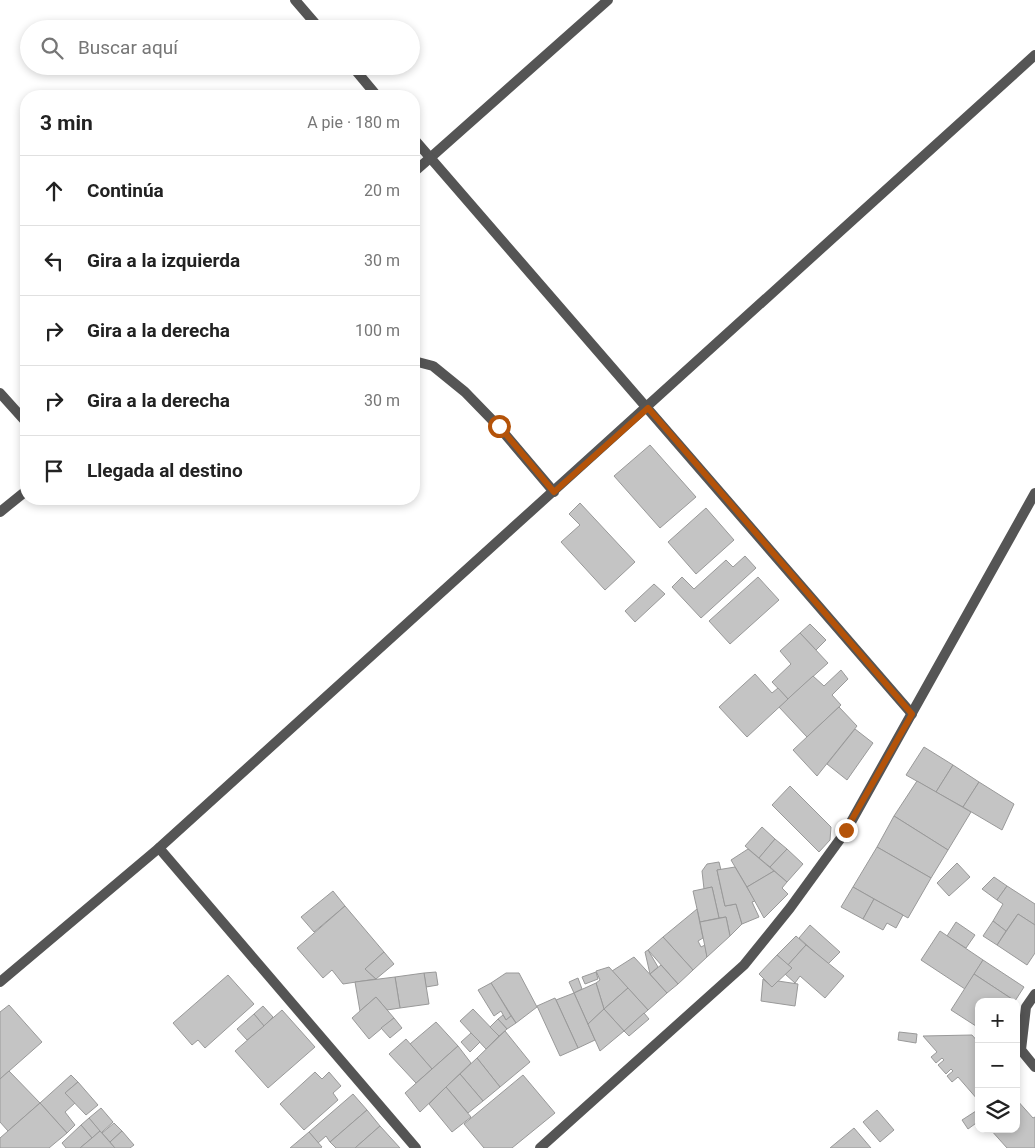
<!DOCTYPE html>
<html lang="es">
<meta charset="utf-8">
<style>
:root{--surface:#fff;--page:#f6f6f6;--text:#222;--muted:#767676;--line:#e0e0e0}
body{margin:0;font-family:Roboto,sans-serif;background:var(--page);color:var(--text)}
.controls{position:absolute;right:15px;bottom:15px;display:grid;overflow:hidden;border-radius:10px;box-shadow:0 2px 8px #0003}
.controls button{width:45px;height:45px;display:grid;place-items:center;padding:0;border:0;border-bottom:1px solid var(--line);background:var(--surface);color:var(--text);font:25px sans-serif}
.stop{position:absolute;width:15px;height:15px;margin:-11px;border:4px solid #b45309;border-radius:50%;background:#fff}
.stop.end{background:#b45309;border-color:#fff;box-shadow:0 1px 5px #0008}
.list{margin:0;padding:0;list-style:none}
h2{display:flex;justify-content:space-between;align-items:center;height:65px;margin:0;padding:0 20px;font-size:21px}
h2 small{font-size:16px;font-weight:400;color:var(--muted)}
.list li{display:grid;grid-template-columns:32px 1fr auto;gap:15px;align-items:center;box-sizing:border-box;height:70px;padding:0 20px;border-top:1px solid var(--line)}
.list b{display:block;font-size:19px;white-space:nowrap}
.list em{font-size:16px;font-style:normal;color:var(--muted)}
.icon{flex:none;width:28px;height:28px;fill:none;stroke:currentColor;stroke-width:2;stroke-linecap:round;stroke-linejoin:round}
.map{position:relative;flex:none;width:1035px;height:1148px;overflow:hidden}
.search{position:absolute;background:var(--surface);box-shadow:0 2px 8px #0003;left:20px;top:20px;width:400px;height:55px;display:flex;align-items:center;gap:12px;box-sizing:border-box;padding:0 18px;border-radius:28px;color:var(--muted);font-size:19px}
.panel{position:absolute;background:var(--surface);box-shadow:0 2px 8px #0003;left:20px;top:90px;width:400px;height:415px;border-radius:20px}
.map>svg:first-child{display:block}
.building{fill:#c4c4c4;stroke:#999}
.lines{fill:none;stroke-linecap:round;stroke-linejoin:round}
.lane{stroke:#555;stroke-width:10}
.street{stroke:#555;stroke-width:10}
.route{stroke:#b45309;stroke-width:6}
</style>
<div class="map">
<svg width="1035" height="1148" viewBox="0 0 1035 1148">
<rect width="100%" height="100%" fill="#fff"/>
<g class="building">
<polygon points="650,445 696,497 660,528 614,476"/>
<polygon points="580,503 635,562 605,590 561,542 580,525 569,514"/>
<polygon points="706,508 734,540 696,574 668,542"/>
<polygon points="745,556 756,568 701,618 672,587 682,577 694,589 726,560 733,567"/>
<polygon points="758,577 779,600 730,644 709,621"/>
<polygon points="654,584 665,594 635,622 625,611"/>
<polygon points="810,624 826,640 816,650 800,633"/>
<polygon points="800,633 828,663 788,699 772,682 791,664 780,651"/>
<polygon points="841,670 848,679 832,695 841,705 807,737 779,707 813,676 824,686"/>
<polygon points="755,674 772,693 778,688 788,699 747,737 719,707"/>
<polygon points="839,707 857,726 817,776 793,750"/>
<polygon points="855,729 873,743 847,780 827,764"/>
<polygon points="924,747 953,765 936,792 906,775"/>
<polygon points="953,765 979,782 963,807 936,792"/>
<polygon points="917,781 971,812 948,850 894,816"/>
<polygon points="979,782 1014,804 1002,830 963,807"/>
<polygon points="790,786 831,827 830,840 819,852 772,805"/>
<polygon points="894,816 948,850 931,878 877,847"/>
<polygon points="762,827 775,839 759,858 745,846"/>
<polygon points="775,839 787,849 770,867 759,858"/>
<polygon points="877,847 931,878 908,918 853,887"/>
<polygon points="748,849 774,871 747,887 731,860"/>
<polygon points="787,849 803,864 787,882 770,867"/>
<polygon points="719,862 721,870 717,870 725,906 736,904 742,924 730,936 726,917 719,918 712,887 704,889 702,871 707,864"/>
<polygon points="957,863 970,877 949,896 937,883"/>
<polygon points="735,867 755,901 752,902 759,917 742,924 736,904 725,906 717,870"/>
<polygon points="774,871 787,882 782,888 788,894 764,918 747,887"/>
<polygon points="994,877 1007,886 997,900 982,889"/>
<polygon points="1007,886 1035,904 1035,925 1018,914 1006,931 993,921 1003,904 997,900"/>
<polygon points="712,887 719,918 700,922 693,891"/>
<polygon points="853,887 874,899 863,919 841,907"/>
<polygon points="333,891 345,906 314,932 301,917"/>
<polygon points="874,899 903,915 896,928 887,923 883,930 863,919"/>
<polygon points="345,906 384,952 365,969 376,979 343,984 332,970 323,978 297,948"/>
<polygon points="697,909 703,938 698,941 701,947 705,945 707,957 693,970 663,937"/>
<polygon points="1018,914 1035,925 1035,953 1027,965 997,945"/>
<polygon points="726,917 730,936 707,957 700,922"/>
<polygon points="993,921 1006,931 997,945 983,936"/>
<polygon points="956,922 975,935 966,948 947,936"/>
<polygon points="810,925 840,952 828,964 799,938"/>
<polygon points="940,931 983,960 965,989 921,960"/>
<polygon points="796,936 806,945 788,965 777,955"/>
<polygon points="663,937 693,970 678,984 648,950"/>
<polygon points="806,945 844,976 825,998 800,976 795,983 785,974 792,968 788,965"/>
<polygon points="648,950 658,967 650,974 645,952"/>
<polygon points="384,952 394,964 376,979 365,969"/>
<polygon points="777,955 792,968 772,987 759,974"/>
<polygon points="634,957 667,993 648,1010 612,971"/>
<polygon points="983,960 1024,987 1015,1001 974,974"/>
<polygon points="661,965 678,984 667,993 650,974"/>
<polygon points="609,967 628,988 604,1009 596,983 600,980 596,971"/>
<polygon points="436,972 438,985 426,987 424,973"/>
<polygon points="596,972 598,979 585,984 582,977"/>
<polygon points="424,973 429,1004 400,1008 395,977"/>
<polygon points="506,973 519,973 537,1007 516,1023 491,983"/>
<polygon points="974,974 1015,1001 979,1002 979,1028 951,1010"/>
<polygon points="228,975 254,1004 205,1048 198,1040 192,1045 173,1023"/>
<polygon points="395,977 400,1008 387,1010 376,997 360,1011 355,982"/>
<polygon points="578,978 582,989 574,993 569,982"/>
<polygon points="763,979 772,987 778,981 798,984 795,1006 761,1001"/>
<polygon points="491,983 511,1016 506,1020 501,1011 494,1016 478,990"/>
<polygon points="596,983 604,1009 588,1024 574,993"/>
<polygon points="628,988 648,1010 624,1031 604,1009"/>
<polygon points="574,993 595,1040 578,1048 556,1000"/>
<polygon points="376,997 394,1018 369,1039 352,1018"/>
<polygon points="555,998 578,1048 560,1056 537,1006"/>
<polygon points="9,1005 42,1042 0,1079 0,1012"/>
<polygon points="263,1006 273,1017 264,1026 254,1014"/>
<polygon points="473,1009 499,1036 486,1049 460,1021"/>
<polygon points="604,1009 624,1031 600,1051 588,1024"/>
<polygon points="282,1010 315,1047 268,1088 235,1051"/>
<polygon points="644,1013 649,1019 629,1036 624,1031"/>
<polygon points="254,1014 264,1026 247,1040 237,1029"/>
<polygon points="503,1015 506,1020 511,1016 516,1023 507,1029 498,1019"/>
<polygon points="394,1018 402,1028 390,1038 381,1028"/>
<polygon points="498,1019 507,1029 499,1036 490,1027"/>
<polygon points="436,1022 458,1046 432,1069 410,1044"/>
<polygon points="505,1031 530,1062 500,1087 477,1058"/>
<polygon points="899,1032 917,1034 916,1043 898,1040"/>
<polygon points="471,1033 480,1042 470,1052 461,1042"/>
<polygon points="972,1035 979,1043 978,1100 958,1077 952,1082 947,1076 953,1071 951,1069 946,1074 938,1065 944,1060 942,1058 936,1063 931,1057 937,1052 923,1036"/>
<polygon points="406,1039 432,1069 416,1083 389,1054"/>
<polygon points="458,1046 471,1063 420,1112 405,1093"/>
<polygon points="477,1058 500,1087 483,1101 460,1074"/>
<polygon points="9,1071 40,1103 8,1131 0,1122 0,1079"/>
<polygon points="315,1072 322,1079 329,1072 341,1086 333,1093 338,1100 304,1130 280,1104"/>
<polygon points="460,1074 483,1101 468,1113 446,1087"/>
<polygon points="71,1075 78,1082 65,1093 75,1103 65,1112 75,1125 67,1133 40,1103"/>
<polygon points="523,1075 555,1113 512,1148 484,1148 464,1124"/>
<polygon points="78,1082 98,1105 86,1115 65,1093"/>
<polygon points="446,1087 471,1117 452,1132 429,1104"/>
<polygon points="353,1094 367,1110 330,1142 326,1136 318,1143 309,1132"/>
<polygon points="1016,1099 1033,1118 1035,1117 1035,1148 1007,1148 990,1129 1016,1129"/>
<polygon points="40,1103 67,1133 49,1148 0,1148 0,1138"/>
<polygon points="101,1108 113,1122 101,1133 89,1118"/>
<polygon points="367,1110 380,1126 355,1148 336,1148 330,1142"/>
<polygon points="877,1110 894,1130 880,1142 863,1122"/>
<polygon points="976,1111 979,1121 968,1129 962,1120"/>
<polygon points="89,1118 100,1131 92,1138 81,1125"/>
<polygon points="114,1123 122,1131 110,1142 102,1133"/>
<polygon points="81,1125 92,1138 80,1148 66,1148 62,1143"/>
<polygon points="380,1126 400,1148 355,1148"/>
<polygon points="854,1128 871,1148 830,1148"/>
<polygon points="100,1131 115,1148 80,1148 92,1138"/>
<polygon points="122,1131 134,1145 130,1148 115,1148 110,1142"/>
<polygon points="309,1132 322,1147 320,1148 290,1148"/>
</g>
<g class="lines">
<g class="lane">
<polyline points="430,158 608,0"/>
<polyline points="414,361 433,366 465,392 499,427 554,492"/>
</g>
<g class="street">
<polyline points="295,0 320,29"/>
<polyline points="352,66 377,96"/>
<polyline points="414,139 912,714"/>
<polyline points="414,172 430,158"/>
<polyline points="0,393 26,422"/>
<polyline points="0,512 26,491"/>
<polyline points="159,848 416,1148"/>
<polyline points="0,982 159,848 1035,55"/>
<polyline points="1035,994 1026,1007 1021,1050 1035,1067"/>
<polyline points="540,1148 744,965 790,908 846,831 1035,493"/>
</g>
</g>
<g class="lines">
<polyline class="route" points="499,426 554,492 648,408 912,714 846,830"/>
</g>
</svg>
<div class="controls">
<button>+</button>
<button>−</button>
<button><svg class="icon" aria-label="layers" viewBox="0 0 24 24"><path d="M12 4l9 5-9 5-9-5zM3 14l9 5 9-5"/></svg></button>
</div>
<div class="stop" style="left:499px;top:426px"></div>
<div class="stop end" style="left:846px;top:830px"></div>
<div class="search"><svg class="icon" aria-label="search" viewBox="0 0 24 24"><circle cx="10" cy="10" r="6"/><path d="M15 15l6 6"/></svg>Buscar aquí</div>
<section class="panel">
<h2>3 min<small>A pie · 180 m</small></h2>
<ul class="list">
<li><svg class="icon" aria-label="ahead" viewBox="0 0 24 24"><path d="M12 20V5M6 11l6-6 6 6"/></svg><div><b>Continúa</b></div><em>20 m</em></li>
<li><svg class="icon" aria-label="left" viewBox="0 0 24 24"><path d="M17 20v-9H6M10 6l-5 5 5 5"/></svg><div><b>Gira a la izquierda</b></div><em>30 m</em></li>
<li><svg class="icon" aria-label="right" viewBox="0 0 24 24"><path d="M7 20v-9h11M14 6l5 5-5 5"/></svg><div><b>Gira a la derecha</b></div><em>100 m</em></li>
<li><svg class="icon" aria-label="right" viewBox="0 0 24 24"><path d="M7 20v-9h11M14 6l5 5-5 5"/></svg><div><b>Gira a la derecha</b></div><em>30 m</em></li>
<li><svg class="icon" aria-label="arrive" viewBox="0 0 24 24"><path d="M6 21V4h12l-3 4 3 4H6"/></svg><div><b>Llegada al destino</b></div></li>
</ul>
</section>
</div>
